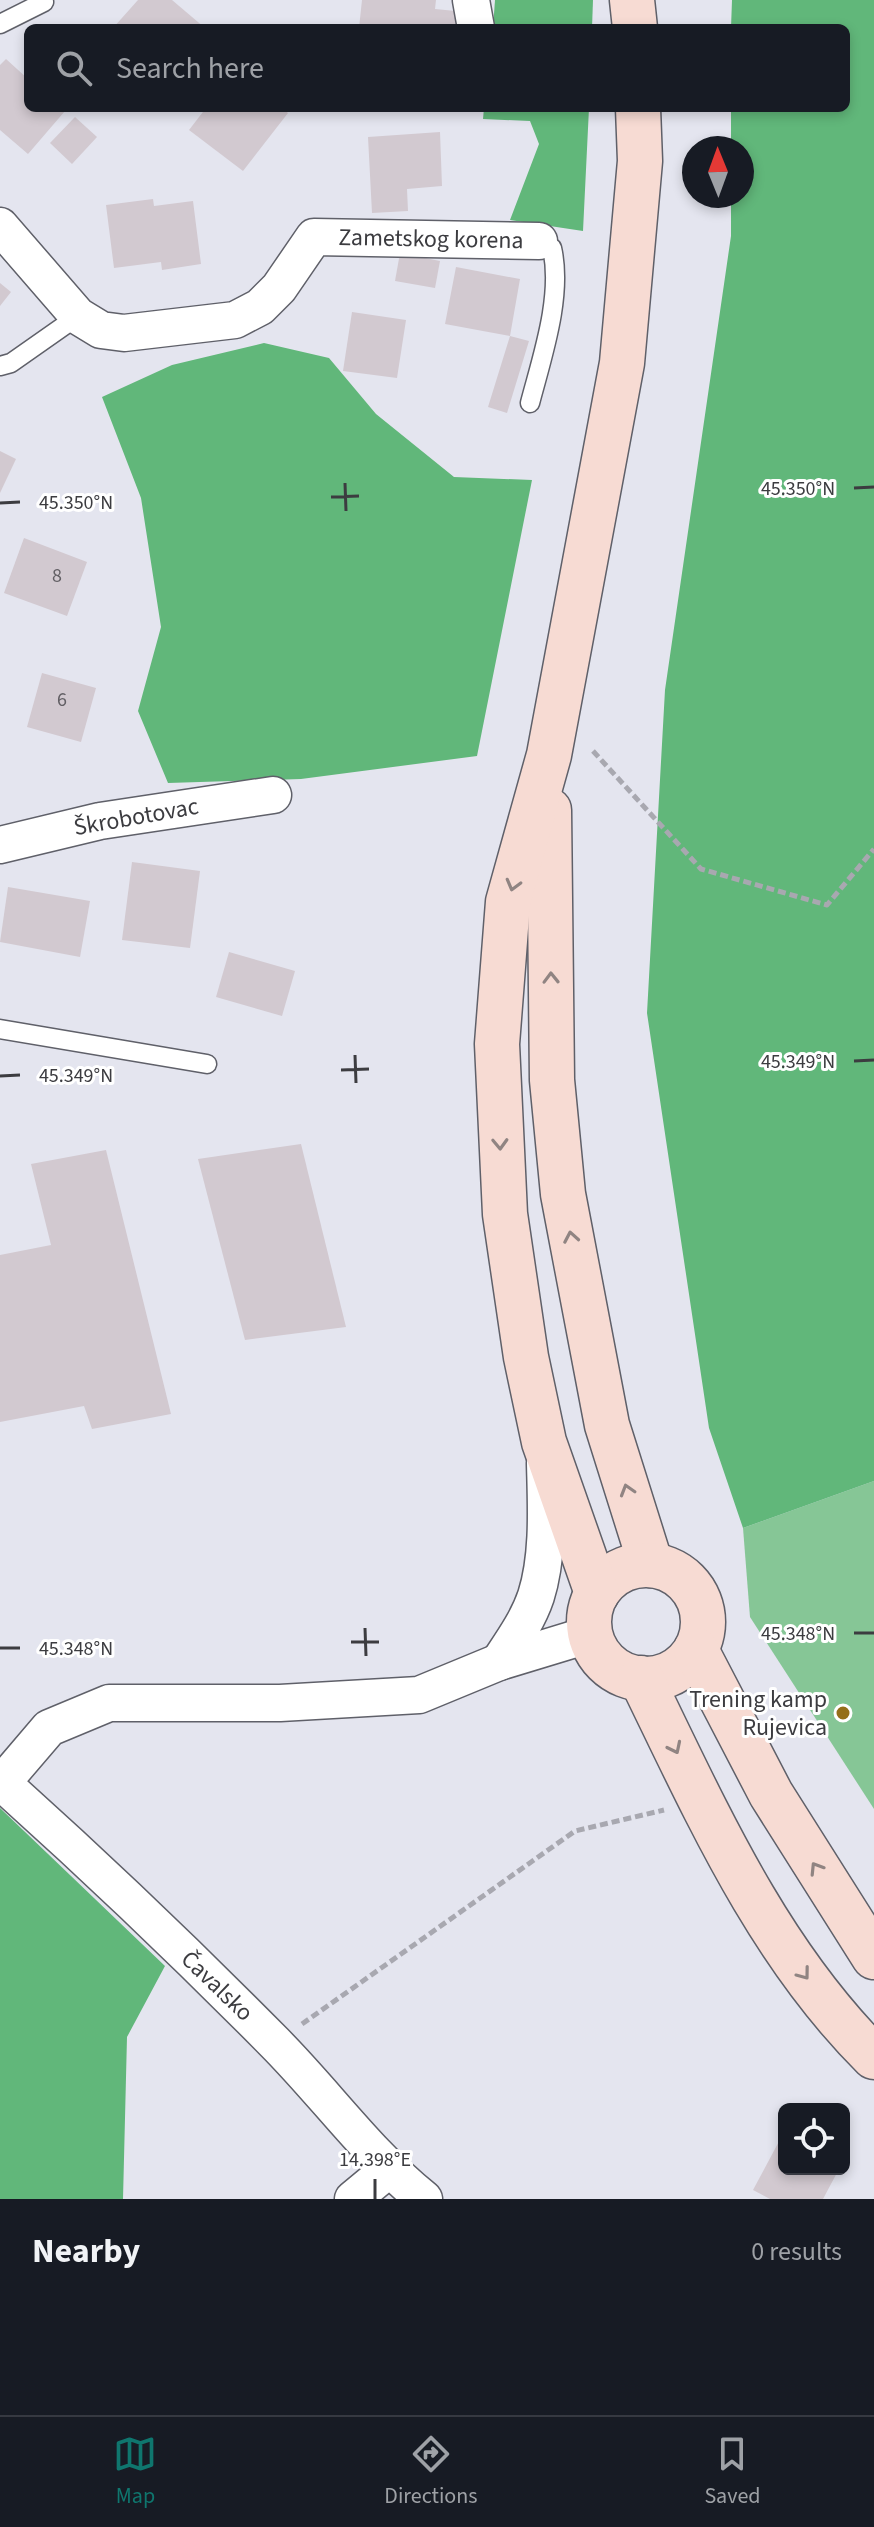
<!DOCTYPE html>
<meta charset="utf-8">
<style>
:root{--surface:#171b24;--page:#242831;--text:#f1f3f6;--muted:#9ea1a6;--line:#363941;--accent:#0f766e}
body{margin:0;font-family:"Source Sans 3",sans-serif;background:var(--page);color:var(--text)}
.controls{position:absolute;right:24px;bottom:24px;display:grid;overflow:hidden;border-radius:12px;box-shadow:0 4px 12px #0003}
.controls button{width:72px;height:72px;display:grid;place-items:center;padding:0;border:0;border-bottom:2px solid var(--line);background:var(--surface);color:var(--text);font:40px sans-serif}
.compass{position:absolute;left:682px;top:136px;width:72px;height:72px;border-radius:50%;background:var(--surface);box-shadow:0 4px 12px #0003;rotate:359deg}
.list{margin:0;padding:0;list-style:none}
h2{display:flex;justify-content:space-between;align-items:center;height:104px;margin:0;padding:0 32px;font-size:34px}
h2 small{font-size:26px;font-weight:400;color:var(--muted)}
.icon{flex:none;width:44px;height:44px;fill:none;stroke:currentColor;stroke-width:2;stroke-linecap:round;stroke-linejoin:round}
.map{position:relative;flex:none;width:874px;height:2199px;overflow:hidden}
.search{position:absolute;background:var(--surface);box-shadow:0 4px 12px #0003;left:24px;right:24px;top:24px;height:88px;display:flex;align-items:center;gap:20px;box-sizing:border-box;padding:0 28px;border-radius:12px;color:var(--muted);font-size:30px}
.sheet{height:216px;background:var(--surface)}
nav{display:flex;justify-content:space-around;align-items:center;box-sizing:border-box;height:112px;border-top:2px solid var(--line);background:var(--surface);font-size:22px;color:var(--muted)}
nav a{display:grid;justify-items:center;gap:4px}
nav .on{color:var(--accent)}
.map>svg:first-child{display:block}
.green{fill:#86c696}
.forest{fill:#61b77a}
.building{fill:#d2c9d0}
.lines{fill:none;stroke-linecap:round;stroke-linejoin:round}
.lane-casing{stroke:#5f6069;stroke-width:21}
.street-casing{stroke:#5f6069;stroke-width:39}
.secondary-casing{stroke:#5f6069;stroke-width:47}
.path{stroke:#a8a8b0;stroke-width:5;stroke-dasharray:8 4;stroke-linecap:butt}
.lane{stroke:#fff;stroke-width:18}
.street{stroke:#fff;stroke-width:36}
.secondary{stroke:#f7dbd3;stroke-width:44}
.oneway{stroke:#908482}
.ticks{fill:none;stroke:#3c3c40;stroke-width:3}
.poi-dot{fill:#956e18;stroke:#fff;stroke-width:3}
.labels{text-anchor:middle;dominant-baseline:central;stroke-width:6;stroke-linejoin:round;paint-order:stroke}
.number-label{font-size:20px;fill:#625f64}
.street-label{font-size:24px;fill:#3c3c40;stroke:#fff}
.poi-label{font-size:24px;fill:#3c3c40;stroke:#fff;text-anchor:end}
.ticks-label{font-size:20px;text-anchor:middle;fill:#3c3c40;stroke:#fff;stroke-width:6;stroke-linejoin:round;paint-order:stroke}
</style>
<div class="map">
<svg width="874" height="2199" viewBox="0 0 874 2199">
<rect width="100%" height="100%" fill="#e4e5ef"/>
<polygon class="green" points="874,1481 874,1809 750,1617 743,1528"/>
<g class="forest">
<polygon points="495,0 593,0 592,28 493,28"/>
<polygon points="732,0 874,0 874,1481 743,1528 709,1428 647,1013 665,690 731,236 731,196 742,196 742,148 731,148 731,108 846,108 846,28 731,28"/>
<polygon points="484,108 589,108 583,231 510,220 539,144 530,121 483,119"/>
<polygon points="264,343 329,358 376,414 454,477 532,480 477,756 301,779 168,783 138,711 161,627 141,498 102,397 172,365"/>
<polygon points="0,1808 165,1966 127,2037 123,2199 0,2199"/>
</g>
<g class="building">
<polygon points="138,0 172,0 205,28 113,28"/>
<polygon points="362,0 436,0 435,9 466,12 465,28 359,28"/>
<polygon points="6,59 28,79 28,108 61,108 65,111 28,154 0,130 0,65"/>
<polygon points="206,108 282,108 288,113 243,171 189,130"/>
<polygon points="75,117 97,137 72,164 50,143"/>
<polygon points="440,132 442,186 407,189 408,211 372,213 368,137"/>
<polygon points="153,199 154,206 193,201 201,264 162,270 161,262 114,268 106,205"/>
<polygon points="400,253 440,261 435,288 395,281"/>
<polygon points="456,267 520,279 510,336 529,341 507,413 488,407 510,336 445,324"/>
<polygon points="0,283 11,292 0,306"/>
<polygon points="352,312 406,320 397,378 343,371"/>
<polygon points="0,451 16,459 0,493"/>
<polygon points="24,538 87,562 67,616 4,593"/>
<polygon points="42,673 96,688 81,742 27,727"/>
<polygon points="132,862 200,871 190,948 122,940"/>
<polygon points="8,887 90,901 80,957 0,942"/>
<polygon points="229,952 295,971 282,1016 216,997"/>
<polygon points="301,1144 346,1327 245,1340 198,1159"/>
<polygon points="106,1150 171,1414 92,1429 84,1406 0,1422 0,1255 51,1245 31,1164"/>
<polygon points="784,2132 784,2169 839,2169 823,2199 770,2199 753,2190"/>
</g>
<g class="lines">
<defs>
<g id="lane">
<polyline points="0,24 44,2"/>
<polyline points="0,366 11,363 78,316"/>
<path d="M 530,403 C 542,357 563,296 552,248 L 539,241"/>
<polyline points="0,1029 207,1064"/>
</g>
<g id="street">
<polyline points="471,0 476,28"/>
<polyline points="0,226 78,316 101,330 124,333 235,320 260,307 279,288 314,237 539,241"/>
<polyline points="0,845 100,821 273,795"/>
<path d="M 499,1662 C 513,1641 528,1620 536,1596 C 549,1555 546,1505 545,1463"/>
<path d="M 0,1781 C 94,1865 185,1952 273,2041 C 325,2093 367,2153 424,2199"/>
<polyline points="2,1783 49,1728 109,1703 280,1703 419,1695 499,1662 591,1634"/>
<polyline points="353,2199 388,2170"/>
</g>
<g id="secondary">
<polyline points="632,0 635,28"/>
<polyline points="549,810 552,1080 563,1194 607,1425 651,1565"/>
<circle cx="646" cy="1622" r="57"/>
<polyline points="597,1593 544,1442 526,1357 505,1214 497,1044 508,902 549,755 622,363 640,161 638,108"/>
<polyline points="696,1650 771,1794 874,1957"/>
<path d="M 641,1678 C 706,1811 767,1951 874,2057"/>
</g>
</defs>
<use href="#lane" class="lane-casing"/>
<use href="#street" class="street-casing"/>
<use href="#secondary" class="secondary-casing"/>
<g class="path">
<polyline points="593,751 701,869 827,905 874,849"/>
<polyline points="302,2024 575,1831 664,1810"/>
</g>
<use href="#lane" class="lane"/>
<use href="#street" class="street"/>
<use href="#secondary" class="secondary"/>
</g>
<defs><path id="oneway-chevron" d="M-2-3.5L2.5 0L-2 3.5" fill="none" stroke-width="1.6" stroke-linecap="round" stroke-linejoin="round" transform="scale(2)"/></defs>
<g class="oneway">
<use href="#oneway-chevron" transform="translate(513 885) rotate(105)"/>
<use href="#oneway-chevron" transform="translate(551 978) rotate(-91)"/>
<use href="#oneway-chevron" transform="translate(500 1144) rotate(88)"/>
<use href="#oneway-chevron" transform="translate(571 1237) rotate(-100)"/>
<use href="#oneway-chevron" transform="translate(627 1490) rotate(-107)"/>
<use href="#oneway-chevron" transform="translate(675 1748) rotate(64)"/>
<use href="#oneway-chevron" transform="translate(816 1868) rotate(-122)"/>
<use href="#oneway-chevron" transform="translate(804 1974) rotate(53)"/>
</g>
<path class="ticks" d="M 345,483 L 346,511M 854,488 L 874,487M 331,497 L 359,496M 0,503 L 20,502M 355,1055 L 356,1083M 854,1061 L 874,1060M 341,1070 L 369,1069M 0,1076 L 20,1075M 365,1628 L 366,1656M 854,1633 L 874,1633M 351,1642 L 379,1642M 0,1648 L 20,1648M 375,2179 L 375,2199"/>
<circle class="poi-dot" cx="843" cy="1713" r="8"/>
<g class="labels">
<g class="number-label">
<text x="57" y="576">8</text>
<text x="62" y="700">6</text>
</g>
<g class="street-label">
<text transform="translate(431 239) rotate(1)">Zametskog korena</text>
<text transform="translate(136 817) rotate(-10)">Škrobotovac</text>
<text transform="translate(217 1986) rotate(44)">Čavalsko</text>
</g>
<g class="poi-label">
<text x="827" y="1699">Trening kamp<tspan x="827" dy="28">Rujevica</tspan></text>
</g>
</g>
<g class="ticks-label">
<text x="798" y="495">45.350°N</text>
<text x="76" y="509">45.350°N</text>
<text x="798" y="1068">45.349°N</text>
<text x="76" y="1082">45.349°N</text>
<text x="798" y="1640">45.348°N</text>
<text x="76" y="1655">45.348°N</text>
<text x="375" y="2166">14.398°E</text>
</g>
</svg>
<div class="controls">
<button><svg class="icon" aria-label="locate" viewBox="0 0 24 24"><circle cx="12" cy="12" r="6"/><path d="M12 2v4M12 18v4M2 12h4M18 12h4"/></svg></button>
</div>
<svg class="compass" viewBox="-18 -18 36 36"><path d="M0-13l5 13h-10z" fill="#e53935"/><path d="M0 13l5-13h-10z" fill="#9ea1a6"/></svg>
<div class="search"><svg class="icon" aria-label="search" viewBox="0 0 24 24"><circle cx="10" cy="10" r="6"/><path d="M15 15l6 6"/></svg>Search here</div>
</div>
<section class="sheet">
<h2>Nearby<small>0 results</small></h2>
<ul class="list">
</ul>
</section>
<nav>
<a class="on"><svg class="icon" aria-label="map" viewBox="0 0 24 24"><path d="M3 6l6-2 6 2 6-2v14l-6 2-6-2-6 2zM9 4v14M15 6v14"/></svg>Map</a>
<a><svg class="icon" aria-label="directions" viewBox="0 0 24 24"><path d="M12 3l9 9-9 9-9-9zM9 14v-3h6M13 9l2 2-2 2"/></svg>Directions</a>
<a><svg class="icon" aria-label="saved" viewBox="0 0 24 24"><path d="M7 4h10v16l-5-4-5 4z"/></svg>Saved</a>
</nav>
